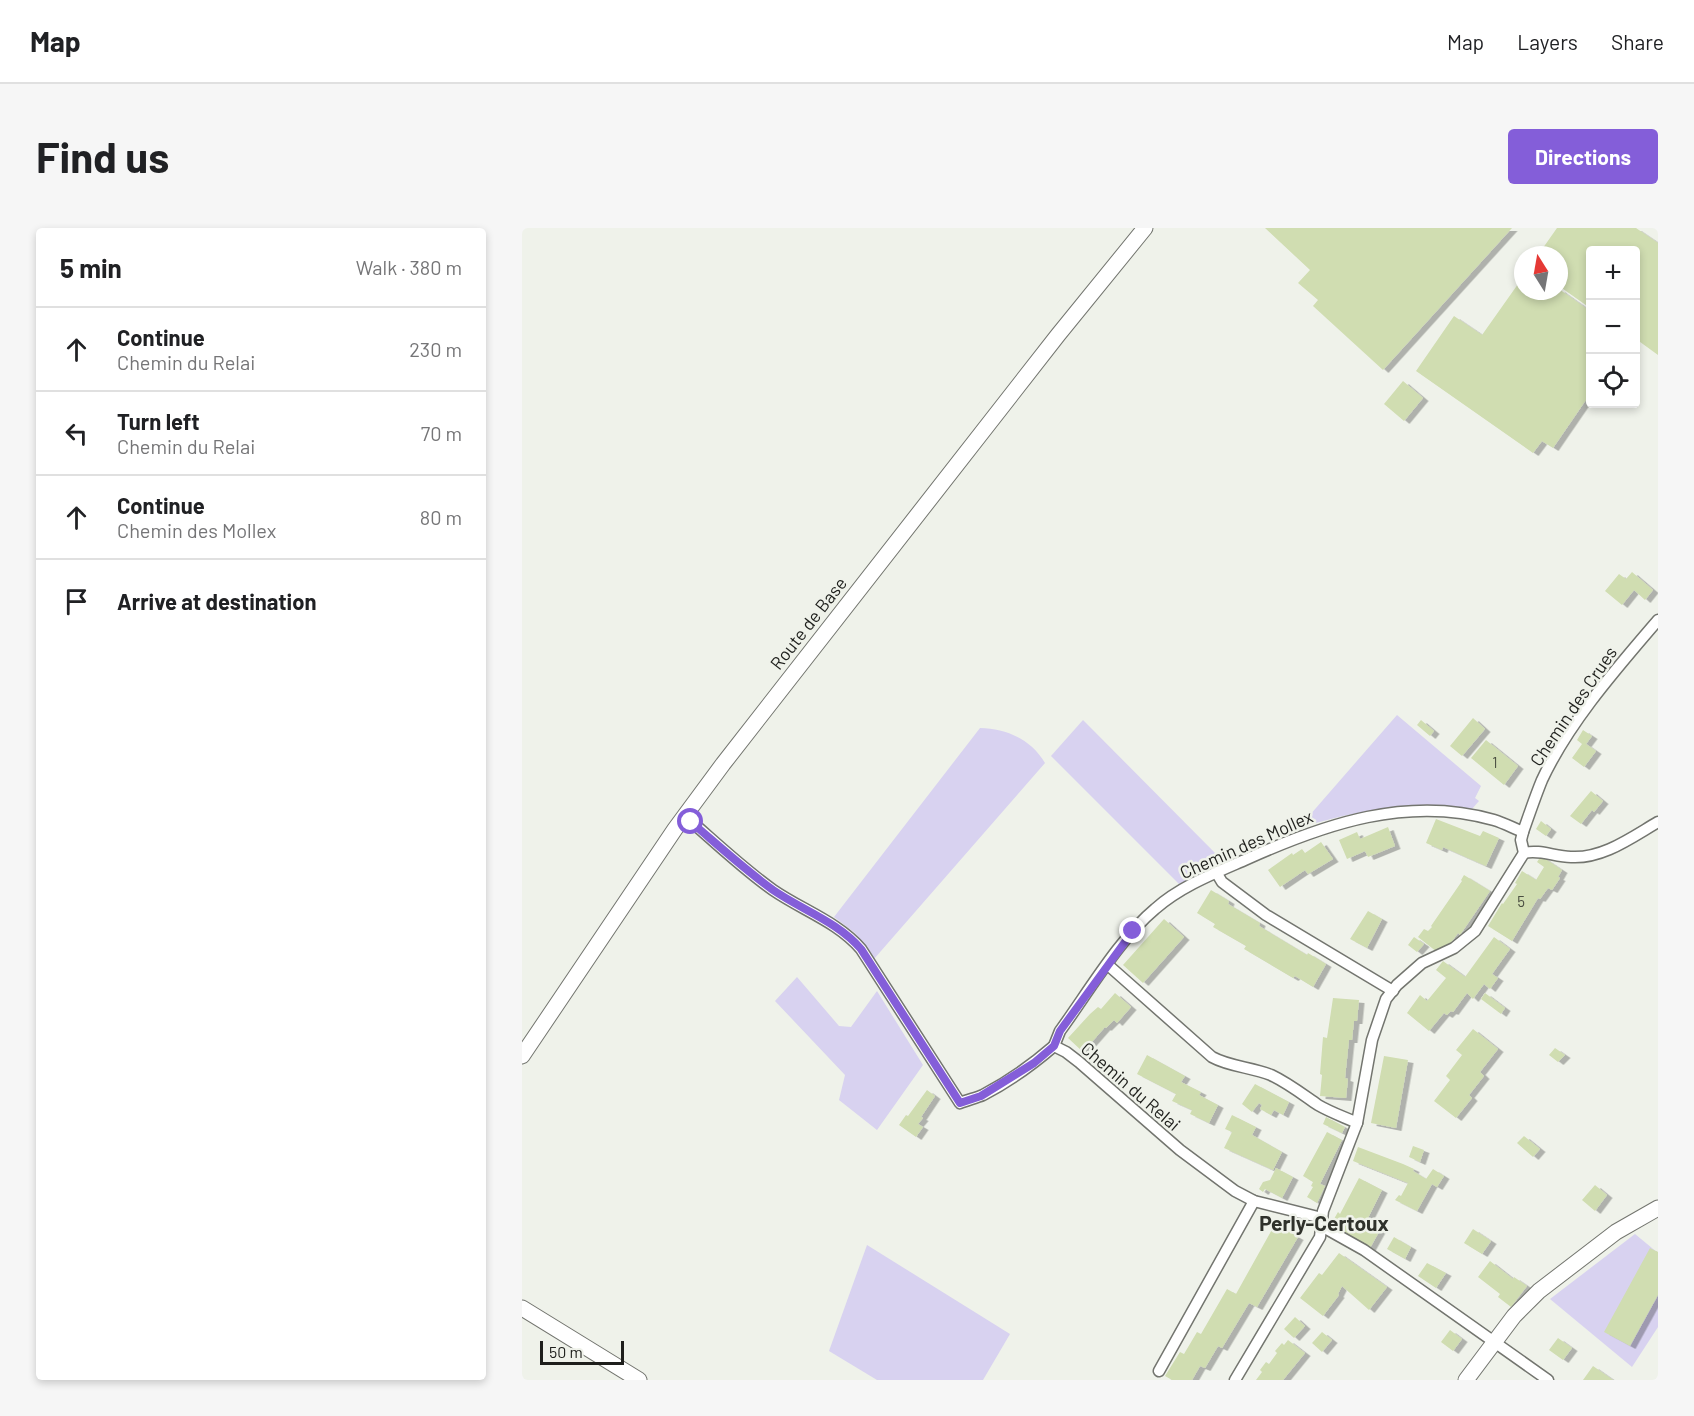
<!DOCTYPE html>
<meta charset="utf-8">
<style>
:root{--surface:#fff;--page:#f6f6f6;--text:#202124;--muted:#757577;--line:#e0e0e0;--accent:#845ed9}
body{margin:0;font-family:Barlow,sans-serif;background:var(--page);color:var(--text)}
.controls{position:absolute;right:18px;top:18px;display:grid;overflow:hidden;border-radius:6px;box-shadow:0 3px 9px #0003}
.controls button{width:54px;height:54px;display:grid;place-items:center;padding:0;border:0;border-bottom:2px solid var(--line);background:var(--surface);color:var(--text);font:30px sans-serif}
.compass{position:absolute;left:992px;top:18px;width:54px;height:54px;border-radius:50%;background:var(--surface);box-shadow:0 3px 9px #0003;rotate:349deg}
.scale{position:absolute;left:18px;bottom:15px;width:84px;box-sizing:border-box;padding-left:6px;border:3px solid #1e1f1c;border-top:0;font-size:16px;line-height:21px;white-space:nowrap;color:#1e1f1c;-webkit-text-stroke:4px #eff2ea;paint-order:stroke}
.stop{position:absolute;width:18px;height:18px;margin:-14px;border:4px solid #845ed9;border-radius:50%;background:#fff}
.stop.end{background:#845ed9;border-color:#fff;box-shadow:0 2px 6px #0008}
.list{margin:0;padding:0;list-style:none}
h2{display:flex;justify-content:space-between;align-items:center;height:78px;margin:0;padding:0 24px;font-size:26px}
h2 small{font-size:20px;font-weight:400;color:var(--muted)}
.list li{display:grid;grid-template-columns:39px 1fr auto;gap:18px;align-items:center;box-sizing:border-box;height:84px;padding:0 24px;border-top:2px solid var(--line)}
.list b{display:block;font-size:22px;white-space:nowrap}
.list p{margin:0;font-size:20px;white-space:nowrap;color:var(--muted)}
.list em{font-size:20px;font-style:normal;color:var(--muted)}
.icon{flex:none;width:33px;height:33px;fill:none;stroke:currentColor;stroke-width:2;stroke-linecap:round;stroke-linejoin:round}
.map{position:relative;flex:none;width:1136px;height:1152px;overflow:hidden;border-radius:6px}
header{display:flex;align-items:center;gap:36px;box-sizing:border-box;height:84px;padding:0 30px;background:var(--surface);border-bottom:2px solid var(--line)}
header strong{font-size:28px}
nav{display:flex;gap:33px;margin-inline-start:auto;font-size:21px}
.intro{display:flex;align-items:center;justify-content:space-between;box-sizing:border-box;height:144px;padding:0 36px}
h1{margin:0;font-size:42px}
.button{padding:15px 27px;border-radius:6px;background:var(--accent);color:#fff;font-size:21px;font-weight:700}
main{display:flex;gap:36px;padding:0 36px}
aside{flex:1;background:var(--surface);border-radius:6px;box-shadow:0 3px 9px #0003}
.map>svg:first-child{display:block}
.green{fill:#d8d2f0}
.building{fill:#d0ddb1;filter:url(#shadow)}
.lines{fill:none;stroke-linecap:round;stroke-linejoin:round}
.street-casing{stroke:#73756f;stroke-width:13}
.secondary-casing{stroke:#73756f;stroke-width:17}
.street{stroke:#fff;stroke-width:10}
.secondary{stroke:#fff;stroke-width:15}
.route{stroke:#845ed9;stroke-width:8}
.labels{text-anchor:middle;dominant-baseline:central;stroke-width:5;stroke-linejoin:round;paint-order:stroke}
.number-label{font-size:15px;fill:#4a4e41}
.street-label{font-size:18px;fill:#1e1f1c;stroke:#eff2ea}
.quarter-label{font-size:21px;font-weight:bold;fill:#2f312b;stroke:#eff2ea}
</style>
<header>
<strong>Map</strong>
<nav><a>Map</a><a>Layers</a><a>Share</a></nav>
</header>
<div class="intro"><h1>Find us</h1><a class="button">Directions</a></div>
<main>
<aside>
<h2>5 min<small>Walk · 380 m</small></h2>
<ul class="list">
<li><svg class="icon" aria-label="ahead" viewBox="0 0 24 24"><path d="M12 20V5M6 11l6-6 6 6"/></svg><div><b>Continue</b><p>Chemin du Relai</p></div><em>230 m</em></li>
<li><svg class="icon" aria-label="left" viewBox="0 0 24 24"><path d="M17 20v-9H6M10 6l-5 5 5 5"/></svg><div><b>Turn left</b><p>Chemin du Relai</p></div><em>70 m</em></li>
<li><svg class="icon" aria-label="ahead" viewBox="0 0 24 24"><path d="M12 20V5M6 11l6-6 6 6"/></svg><div><b>Continue</b><p>Chemin des Mollex</p></div><em>80 m</em></li>
<li><svg class="icon" aria-label="arrive" viewBox="0 0 24 24"><path d="M6 21V4h12l-3 4 3 4H6"/></svg><div><b>Arrive at destination</b></div></li>
</ul>
</aside>
<div class="map">
<svg width="1136" height="1152" viewBox="0 0 1136 1152">
<defs>
<filter id="shadow"><feDropShadow dx="5.5" dy="3" stdDeviation="0" flood-color="#0004"/></filter>
</defs>
<rect width="100%" height="100%" fill="#eff2ea"/>
<g class="green">
<path d="M 875,487 L 959,558 L 953,570 L 957,573 L 950,581 C 897,573 846,580 794,595 L 787,588 Z"/>
<polygon points="561,492 702,634 657,656 529,528"/>
<path d="M 458,500 C 485,501 509,511 523,535 L 352,731 L 333,705 L 312,689 Z"/>
<polygon points="275,749 317,798 329,799 355,763 401,837 355,902 317,872 323,847 253,773"/>
<polygon points="1113,1006 1136,1025 1136,1099 1110,1139 1028,1071"/>
<polygon points="345,1017 488,1106 461,1152 355,1152 307,1123"/>
</g>
<g class="building">
<polygon points="743,0 990,0 861,142 791,78 796,72 776,55 788,42"/>
<polygon points="1035,0 1114,0 1136,15 1136,127 1114,111 1114,22 1068,22 1068,80 1037,58 1037,27 1016,27"/>
<polygon points="1001,49 1001,63 1037,63 1037,61 1068,83 1068,166 1031,220 1020,213 1011,225 894,143 932,88 960,107"/>
<polygon points="881,153 901,170 882,193 862,176"/>
<polygon points="1110,344 1131,362 1123,372 1112,362 1100,377 1083,363 1097,346 1104,351"/>
<polygon points="951,490 963,501 940,528 928,518"/>
<polygon points="899,492 912,503 908,508 895,497"/>
<polygon points="1061,502 1070,508 1064,516 1074,523 1062,539 1050,530 1060,516 1055,512"/>
<polygon points="964,512 996,538 982,557 949,530"/>
<polygon points="1069,563 1081,573 1072,584 1070,582 1059,596 1048,588"/>
<polygon points="914,591 958,608 961,603 977,610 964,638 921,619 920,622 904,615"/>
<polygon points="1019,593 1029,601 1024,608 1014,601"/>
<polygon points="866,599 873,618 846,629 843,623 825,631 817,612 835,604 838,611"/>
<polygon points="799,614 811,631 786,646 783,642 758,659 746,642 770,625 771,627 780,621 783,625"/>
<polygon points="1019,628 1040,642 1036,649 1038,650 1030,662 1026,660 1018,671 1016,670 990,713 966,698 980,675 981,676 995,656 993,655 1000,643 1014,652 1022,639 1015,634"/>
<polygon points="942,647 968,663 938,707 936,705 928,716 915,724 896,709 902,701 906,703 910,699 909,698 940,653 939,652"/>
<polygon points="689,662 707,673 706,676 738,695 737,698 785,727 786,725 804,736 791,759 773,748 771,750 722,721 724,718 691,699 693,696 675,685"/>
<polygon points="846,683 860,691 845,720 828,711"/>
<polygon points="642,691 662,709 621,755 601,737"/>
<polygon points="892,709 902,716 895,724 886,717"/>
<polygon points="972,709 988,721 970,746 976,750 968,761 962,756 951,771 945,765 931,784 929,783 925,787 922,785 907,803 885,785 898,767 905,773 924,750 914,742 921,733 943,749"/>
<polygon points="593,765 609,779 595,795 592,792 584,800 583,799 561,824 546,810 568,786 576,779 579,781"/>
<polygon points="963,765 983,780 979,786 959,771"/>
<polygon points="811,770 837,772 835,793 832,793 830,812 827,812 823,850 826,851 824,870 798,868 800,847 798,846 801,809 805,810"/>
<polygon points="951,801 976,821 958,844 962,848 947,867 950,870 934,890 912,873 928,852 924,848 940,827 934,822"/>
<polygon points="1033,820 1043,827 1036,834 1027,827"/>
<polygon points="625,827 663,848 659,854 679,864 677,867 696,877 687,895 668,886 670,882 650,873 654,866 615,846"/>
<polygon points="862,828 886,832 874,900 849,895"/>
<polygon points="733,856 767,874 761,887 752,882 749,887 738,881 740,877 737,875 730,884 720,876"/>
<polygon points="405,862 413,868 399,889 401,890 396,896 401,899 394,909 377,897 384,887 386,888"/>
<polygon points="710,887 734,899 730,907 760,924 751,942 702,920 710,904 703,901"/>
<polygon points="804,889 823,899 820,905 801,896"/>
<polygon points="805,904 820,912 798,956 803,958 795,975 785,969 791,959 789,958 791,954 781,948"/>
<polygon points="1002,908 1018,921 1011,929 995,915"/>
<polygon points="891,918 902,922 898,934 887,929"/>
<polygon points="836,919 881,936 892,941 891,943 904,951 911,941 922,948 915,959 910,956 895,983 873,972 877,967 879,968 886,955 831,933"/>
<polygon points="754,940 771,949 760,970 743,961 741,964 737,961 741,954 748,952"/>
<polygon points="837,950 860,962 844,994 858,1002 848,1020 809,996 816,984 818,986"/>
<polygon points="1073,957 1085,967 1073,983 1060,972"/>
<polygon points="753,996 776,1009 735,1079 727,1075 700,1120 696,1118 683,1140 678,1138 670,1152 650,1152 643,1148 658,1124 662,1126 675,1104 679,1106 705,1061 714,1066"/>
<polygon points="951,1001 969,1013 960,1026 942,1015"/>
<polygon points="872,1009 889,1019 883,1031 865,1021"/>
<polygon points="1128,1020 1136,1024 1136,1067 1108,1118 1082,1104"/>
<polygon points="817,1025 865,1059 847,1082 820,1058 816,1066 817,1067 801,1088 778,1070 797,1045 800,1047"/>
<polygon points="968,1033 991,1051 992,1049 1005,1058 989,1079 976,1069 978,1066 956,1049"/>
<polygon points="905,1035 924,1045 914,1060 896,1048"/>
<polygon points="773,1089 783,1098 772,1110 762,1101"/>
<polygon points="928,1102 940,1111 931,1123 919,1114"/>
<polygon points="800,1104 810,1112 800,1124 790,1115"/>
<polygon points="1036,1110 1050,1120 1041,1132 1027,1122"/>
<polygon points="766,1112 783,1125 761,1152 734,1152 740,1144 738,1142 744,1134 747,1136 755,1125 753,1123 760,1115 762,1117"/>
<polygon points="1071,1138 1091,1152 1061,1152"/>
</g>
<g class="lines">
<defs>
<g id="street">
<path d="M 163,588 C 192,613 220,640 251,662 C 280,682 316,694 339,721 L 438,875 C 445,872 454,870 461,867 C 486,854 510,837 532,818 L 544,824 L 557,834 L 658,922 L 713,963 L 732,973 L 800,990"/>
<path d="M 1002,625 L 999,612 L 1001,604 C 1007,587 1013,569 1020,552 C 1047,494 1095,440 1136,392"/>
<path d="M 1002,625 C 1018,621 1033,629 1049,629 C 1081,631 1110,609 1136,594"/>
<polyline points="694,644 700,654 744,687 871,763"/>
<path d="M 586,737 L 690,829 C 708,839 730,839 749,847 C 766,855 780,866 796,877 C 808,884 822,889 835,895"/>
<path d="M 532,818 L 538,803 C 565,766 598,710 633,681 C 659,658 693,645 725,631 C 803,596 886,567 972,592 C 982,595 991,600 1001,604"/>
<polyline points="801,999 842,1022 1026,1152"/>
<polyline points="637,1143 732,973"/>
<polyline points="713,1152 798,1009 801,983 835,895 850,812 864,771 875,757 900,735 932,720 953,703 1002,625"/>
</g>
<g id="secondary">
<polyline points="0,828 153,601 201,536 536,107 623,0"/>
<polyline points="0,1080 117,1152"/>
<polyline points="944,1152 992,1088 1017,1063 1094,1004 1136,980"/>
</g>
</defs>
<use href="#street" class="street-casing"/>
<use href="#secondary" class="secondary-casing"/>
<use href="#street" class="street"/>
<use href="#secondary" class="secondary"/>
</g>
<g class="lines">
<path class="route" d="M 169,594 C 196,617 222,641 251,662 C 280,682 316,694 339,721 L 438,875 L 459,868 L 512,835 L 532,818 L 538,803 L 611,703"/>
</g>
<g class="labels">
<g class="number-label">
<text x="973" y="534">1</text>
<text x="999" y="673">5</text>
</g>
<g class="street-label">
<text transform="translate(286 395) rotate(-52)">Route de Base</text>
<text transform="translate(1051 478) rotate(-56)">Chemin des Crues</text>
<text transform="translate(724 616) rotate(-24)">Chemin des Mollex</text>
<text transform="translate(609 858) rotate(41)">Chemin du Relai</text>
</g>
<g class="quarter-label">
<text x="802" y="994">Perly-Certoux</text>
</g>
</g>
</svg>
<div class="controls">
<button>+</button>
<button>−</button>
<button><svg class="icon" aria-label="locate" viewBox="0 0 24 24"><circle cx="12" cy="12" r="6"/><path d="M12 2v4M12 18v4M2 12h4M18 12h4"/></svg></button>
</div>
<svg class="compass" viewBox="-18 -18 36 36"><path d="M0-13l5 13h-10z" fill="#e53935"/><path d="M0 13l5-13h-10z" fill="#757577"/></svg>
<div class="scale">50 m</div>
<div class="stop" style="left:169px;top:594px"></div>
<div class="stop end" style="left:611px;top:703px"></div>
</div>
</main>
